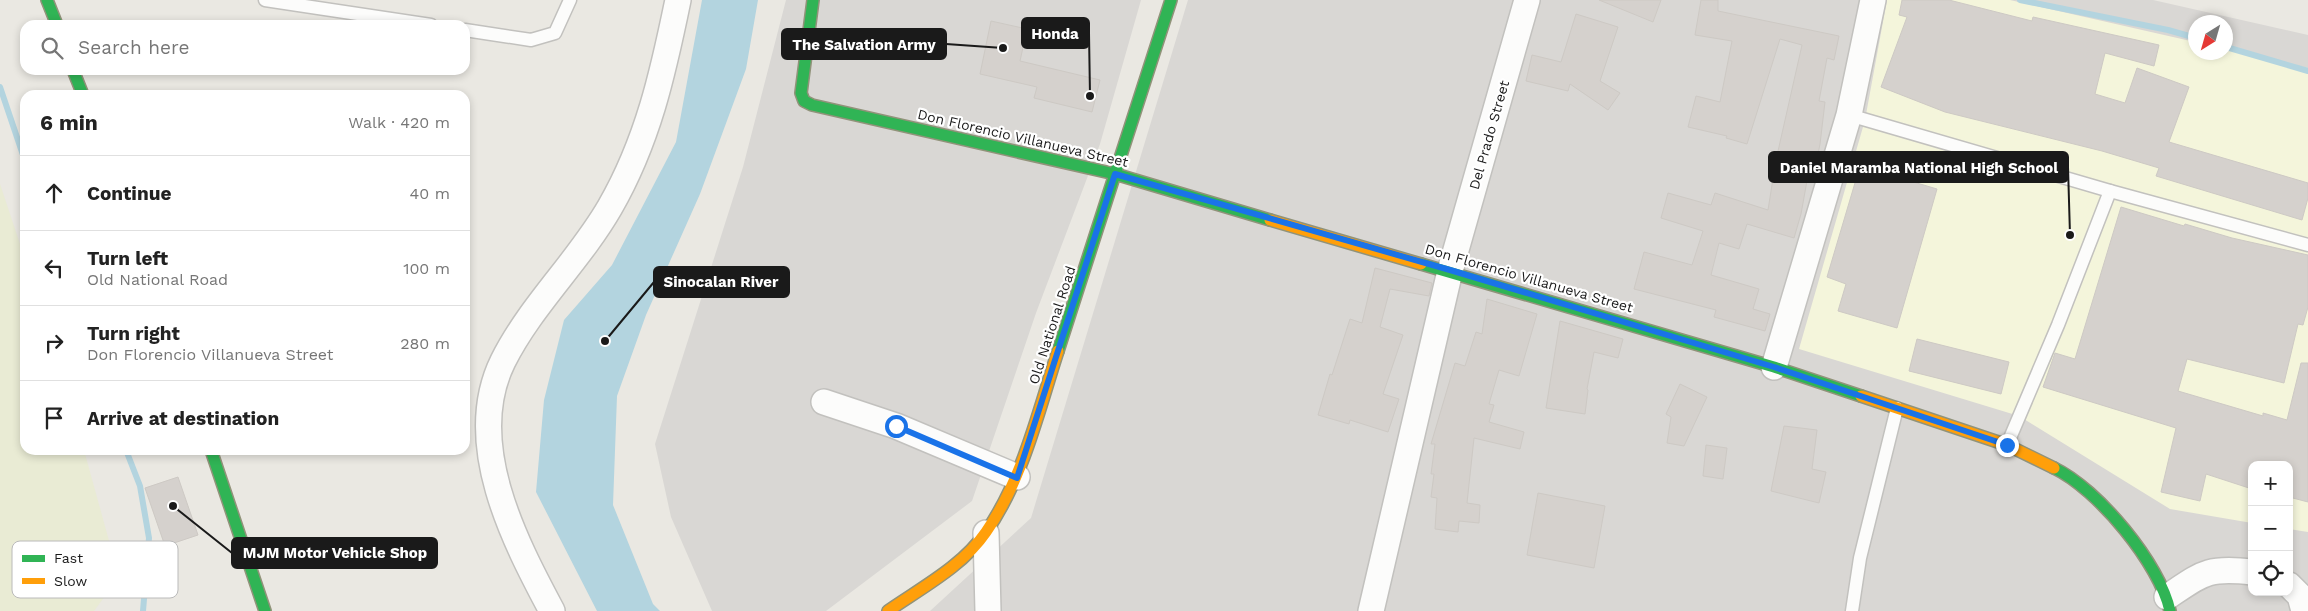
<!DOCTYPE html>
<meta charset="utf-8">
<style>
:root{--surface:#fff;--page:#f6f6f6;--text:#222;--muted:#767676;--line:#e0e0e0}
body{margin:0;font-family:"Work Sans",sans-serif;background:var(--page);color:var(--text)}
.controls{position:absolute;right:15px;bottom:15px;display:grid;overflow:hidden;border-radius:10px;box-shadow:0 2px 8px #0003}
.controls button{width:45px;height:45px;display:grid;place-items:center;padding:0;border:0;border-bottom:1px solid var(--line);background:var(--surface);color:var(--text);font:25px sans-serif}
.compass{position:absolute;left:2188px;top:15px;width:45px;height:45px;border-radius:50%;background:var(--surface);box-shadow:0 2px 8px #0003;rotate:217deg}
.stop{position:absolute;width:15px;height:15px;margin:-11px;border:4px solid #1a73e8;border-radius:50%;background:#fff}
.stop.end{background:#1a73e8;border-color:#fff;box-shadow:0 1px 5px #0008}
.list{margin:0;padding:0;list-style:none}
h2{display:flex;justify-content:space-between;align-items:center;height:65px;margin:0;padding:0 20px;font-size:21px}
h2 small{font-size:16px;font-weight:400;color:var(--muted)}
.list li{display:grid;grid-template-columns:32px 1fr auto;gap:15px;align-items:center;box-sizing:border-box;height:75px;padding:0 20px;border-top:1px solid var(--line)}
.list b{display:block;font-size:19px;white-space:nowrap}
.list p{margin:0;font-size:16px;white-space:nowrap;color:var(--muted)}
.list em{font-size:16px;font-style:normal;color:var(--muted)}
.icon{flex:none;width:28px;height:28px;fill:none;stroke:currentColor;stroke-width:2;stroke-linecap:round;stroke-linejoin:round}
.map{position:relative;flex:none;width:2308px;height:611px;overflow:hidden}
.search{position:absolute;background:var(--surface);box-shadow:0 2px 8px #0003;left:20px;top:20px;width:450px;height:55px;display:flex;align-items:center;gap:12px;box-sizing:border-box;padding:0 18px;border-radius:15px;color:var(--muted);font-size:19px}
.panel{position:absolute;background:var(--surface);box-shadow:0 2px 8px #0003;left:20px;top:90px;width:450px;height:365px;border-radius:15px}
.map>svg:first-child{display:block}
.residential{fill:#d9d7d4;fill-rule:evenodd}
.education{fill:#f4f5db}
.farmland{fill:#e9ebd4}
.water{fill:#b3d4df}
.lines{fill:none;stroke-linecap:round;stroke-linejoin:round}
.stream{stroke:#b3d4df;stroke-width:6}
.building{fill:#d5d1cd;stroke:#cdc9c4}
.lane-casing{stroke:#c2c1be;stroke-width:15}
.street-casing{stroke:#c2c1be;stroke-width:28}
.fast-casing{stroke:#91937a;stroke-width:14}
.slow-casing{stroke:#91937a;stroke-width:14}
.lane{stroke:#fcfcfb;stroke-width:12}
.street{stroke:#fcfcfb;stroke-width:25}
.fast{stroke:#30b455;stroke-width:11}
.slow{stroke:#ff9f0a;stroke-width:11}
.route{stroke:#1a73e8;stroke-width:6}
.labels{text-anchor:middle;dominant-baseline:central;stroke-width:4.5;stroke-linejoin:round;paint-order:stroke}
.street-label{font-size:14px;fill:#1a1a1a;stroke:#fff}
.key{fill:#fff;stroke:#bababa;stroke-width:1}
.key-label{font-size:14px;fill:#1a1a1a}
.leader{fill:none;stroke:#1a1a1a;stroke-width:2}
.callout-dot{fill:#1a1a1a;stroke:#fff;stroke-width:2}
.callout{fill:#1a1a1a;stroke:#1a1a1a;stroke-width:2}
.callout-label{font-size:15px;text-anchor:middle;font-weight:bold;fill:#fff}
</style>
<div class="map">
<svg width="2308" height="611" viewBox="0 0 2308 611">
<rect width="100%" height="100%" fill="#eae8e2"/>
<g class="residential">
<polygon points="786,0 1141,0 1100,144 1036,313 972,501 826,611 712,611 671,517 655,444 743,167"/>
<path d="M 1188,0 L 2153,0 L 2308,35 L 2308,611 L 930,611 L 1031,518 ZM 2196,22 L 2226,22 L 2226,52 L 2196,52 ZM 2252,465 L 2289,465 L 2289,592 L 2252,592 Z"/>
</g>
<polygon class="education" points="1887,0 2010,0 2195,42 2196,52 2226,52 2226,49 2308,68 2308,532 2289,529 2289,465 2252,465 2252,523 2170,509 2019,416 1799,349 1865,120"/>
<polygon class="farmland" points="0,184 25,259 25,450 84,450 119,577 94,611 0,611"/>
<polygon class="water" points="702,0 758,0 746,69 700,194 646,315 617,396 613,505 653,604 660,611 597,611 536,492 544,400 564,320 612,265 676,142"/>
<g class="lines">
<g class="stream">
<polyline points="2020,0 2168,30 2196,38"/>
<polyline points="2226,47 2308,71"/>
<polyline points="0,87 25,161"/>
<polyline points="126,450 140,486 149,538 143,611"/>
</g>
</g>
<g class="building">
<polygon points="1599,0 1661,0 1653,22"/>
<polygon points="1701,0 1718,0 1718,11 1839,36 1834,60 1827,58 1819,101 1825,102 1820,144 1816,164 1810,164 1801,214 1794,238 1747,224 1739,249 1719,243 1711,275 1759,289 1753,309 1770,314 1765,331 1714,317 1716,310 1634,289 1644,252 1692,265 1703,231 1661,218 1668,193 1711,205 1715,193 1768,210 1776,160 1802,45 1780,39 1747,144 1726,138 1727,136 1688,127 1696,96 1720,102 1732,41 1695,35"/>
<polygon points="1902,0 1949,0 2032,21 2033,17 2159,45 2154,66 2105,53 2095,94 2125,103 2137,68 2189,87 2169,142 2308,183 2308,198 2302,220 2156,176 2159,168 2102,151 1945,112 1881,87 1907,17 1899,15"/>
<polygon points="1576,14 1618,27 1600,81 1620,93 1608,110 1570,84 1568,91 1526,81 1532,55 1561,62"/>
<polygon points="991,21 1027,29 1020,61 1100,80 1092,112 1034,98 1037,87 980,74"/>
<polygon points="1860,166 1937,189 1897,328 1838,311 1846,284 1827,277"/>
<polygon points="2121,207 2184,226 2185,224 2232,238 2308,255 2308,307 2303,325 2298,324 2284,383 2187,359 2178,391 2263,416 2263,413 2287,420 2301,363 2308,363 2308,502 2289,497 2289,465 2252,465 2252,489 2206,474 2200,501 2161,492 2176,428 2043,387 2055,353 2075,359"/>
<polygon points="1375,268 1432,283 1429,296 1390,289 1380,327 1403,335 1383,394 1399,399 1388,432 1350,420 1349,424 1318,415 1330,374 1332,375 1350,319 1362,323"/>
<polygon points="1487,299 1537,314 1519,376 1499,370 1489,404 1494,405 1489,422 1524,432 1520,449 1474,438 1467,503 1480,505 1479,523 1459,521 1458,532 1435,529 1437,498 1431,497 1434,474 1431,474 1435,444 1431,444 1455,363 1465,366 1476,332 1482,334"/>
<polygon points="1560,321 1623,339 1618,358 1594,352 1587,389 1588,390 1585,414 1546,408"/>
<polygon points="1917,339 2009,362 2001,394 1909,371"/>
<polygon points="1680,384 1707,397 1684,446 1667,443 1671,417 1666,414"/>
<polygon points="1784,426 1817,430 1812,469 1826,472 1819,503 1771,491"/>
<polygon points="1706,445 1727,448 1723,479 1703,476"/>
<polygon points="178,477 198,535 165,546 145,488"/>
<polygon points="1538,493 1605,506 1594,568 1527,555"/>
</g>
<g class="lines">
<defs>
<g id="lane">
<polyline points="265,0 431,25"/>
<polyline points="465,30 531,40 555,33 570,0"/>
<polyline points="1849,115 2110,191 2058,325 2007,445"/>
<polyline points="2110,191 2308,245"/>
<polyline points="1852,611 1860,558 1897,408"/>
</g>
<g id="street">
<polyline points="1774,367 1849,115 1873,0"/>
<polyline points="824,402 896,426 1017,477"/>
<polyline points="986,533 988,611"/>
<polyline points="2289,585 2300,596 2304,611"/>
<path d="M 2167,597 C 2203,573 2207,567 2252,572"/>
<path d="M 552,611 C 514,540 463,442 503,361 C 531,305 579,261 610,207 C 648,141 663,73 678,0"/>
<polyline points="1371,611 1450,271 1527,0"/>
</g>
<g id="fast">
<polyline points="47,0 57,25"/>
<polyline points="813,0 801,93 804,101 812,105 1115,174 1270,220"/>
<polyline points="73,70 83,95"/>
<polyline points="1421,264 1774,367 1861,396"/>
<polyline points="1058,351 1171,0"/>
<polyline points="211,450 265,611"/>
<path d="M 2054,468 C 2098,489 2160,564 2170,611"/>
</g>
<g id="slow">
<polyline points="1270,220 1421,264"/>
<polyline points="1861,396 2007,445 2054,468"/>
<path d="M 888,611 C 921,588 963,566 986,532 C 1023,479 1038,412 1058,351"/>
</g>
</defs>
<use href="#lane" class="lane-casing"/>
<use href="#street" class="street-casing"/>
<use href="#fast" class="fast-casing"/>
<use href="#slow" class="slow-casing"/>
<use href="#lane" class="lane"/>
<use href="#street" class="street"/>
<use href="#fast" class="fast"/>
<use href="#slow" class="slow"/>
</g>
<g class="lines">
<polyline class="route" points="896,426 1017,478 1115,174 1450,270 1774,367 2007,445"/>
</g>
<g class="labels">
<g class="street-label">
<text transform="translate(1489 135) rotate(-74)">Del Prado Street</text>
<text transform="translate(1023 138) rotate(13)">Don Florencio Villanueva Street</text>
<text transform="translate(1529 278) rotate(16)">Don Florencio Villanueva Street</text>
<text transform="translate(1052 325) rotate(-72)">Old National Road</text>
</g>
</g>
<rect x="12" y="541" width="166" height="57" rx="8" class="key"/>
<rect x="22" y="555" width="23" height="7" fill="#30b455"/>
<rect x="22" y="578" width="23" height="6" fill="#ff9f0a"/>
<g class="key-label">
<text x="54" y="563">Fast</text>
<text x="54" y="586">Slow</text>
</g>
<path class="leader" d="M1090 96L1089 33M1003 48L946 44M2070 235L2068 167M605 341L654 282M173 506L232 553"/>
<g class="callout-dot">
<circle cx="1090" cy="96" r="5"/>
<circle cx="1003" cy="48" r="5"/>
<circle cx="2070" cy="235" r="5"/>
<circle cx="605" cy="341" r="5"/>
<circle cx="173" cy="506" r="5"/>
</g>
<g class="callout">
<rect x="1022" y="18" width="67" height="30" rx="5"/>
<rect x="782" y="29" width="164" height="30" rx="5"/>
<rect x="1769" y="152" width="299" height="30" rx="5"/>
<rect x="654" y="267" width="135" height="30" rx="5"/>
<rect x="232" y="538" width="205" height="30" rx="5"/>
</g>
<g class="callout-label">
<text x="1055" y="39">Honda</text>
<text x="864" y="50">The Salvation Army</text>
<text x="1919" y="173">Daniel Maramba National High School</text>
<text x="721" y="287">Sinocalan River</text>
<text x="335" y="558">MJM Motor Vehicle Shop</text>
</g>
</svg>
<div class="controls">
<button>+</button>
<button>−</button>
<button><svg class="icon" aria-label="locate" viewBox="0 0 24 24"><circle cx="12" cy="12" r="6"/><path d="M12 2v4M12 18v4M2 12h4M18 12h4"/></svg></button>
</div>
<svg class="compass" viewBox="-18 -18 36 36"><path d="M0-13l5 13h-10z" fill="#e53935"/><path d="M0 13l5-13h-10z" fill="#767676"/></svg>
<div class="stop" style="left:896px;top:426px"></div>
<div class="stop end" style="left:2007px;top:445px"></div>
<div class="search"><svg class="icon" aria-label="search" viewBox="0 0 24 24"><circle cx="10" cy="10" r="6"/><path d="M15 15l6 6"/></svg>Search here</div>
<section class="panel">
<h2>6 min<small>Walk · 420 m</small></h2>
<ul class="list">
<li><svg class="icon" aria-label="ahead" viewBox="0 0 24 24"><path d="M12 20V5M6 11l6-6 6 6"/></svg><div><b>Continue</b></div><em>40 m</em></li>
<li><svg class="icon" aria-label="left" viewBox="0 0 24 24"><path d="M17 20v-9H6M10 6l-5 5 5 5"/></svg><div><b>Turn left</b><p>Old National Road</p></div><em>100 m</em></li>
<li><svg class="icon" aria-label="right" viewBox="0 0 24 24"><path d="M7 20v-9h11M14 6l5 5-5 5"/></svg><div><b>Turn right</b><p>Don Florencio Villanueva Street</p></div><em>280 m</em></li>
<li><svg class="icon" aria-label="arrive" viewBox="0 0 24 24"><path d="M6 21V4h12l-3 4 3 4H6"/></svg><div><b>Arrive at destination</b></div></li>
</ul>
</section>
</div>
